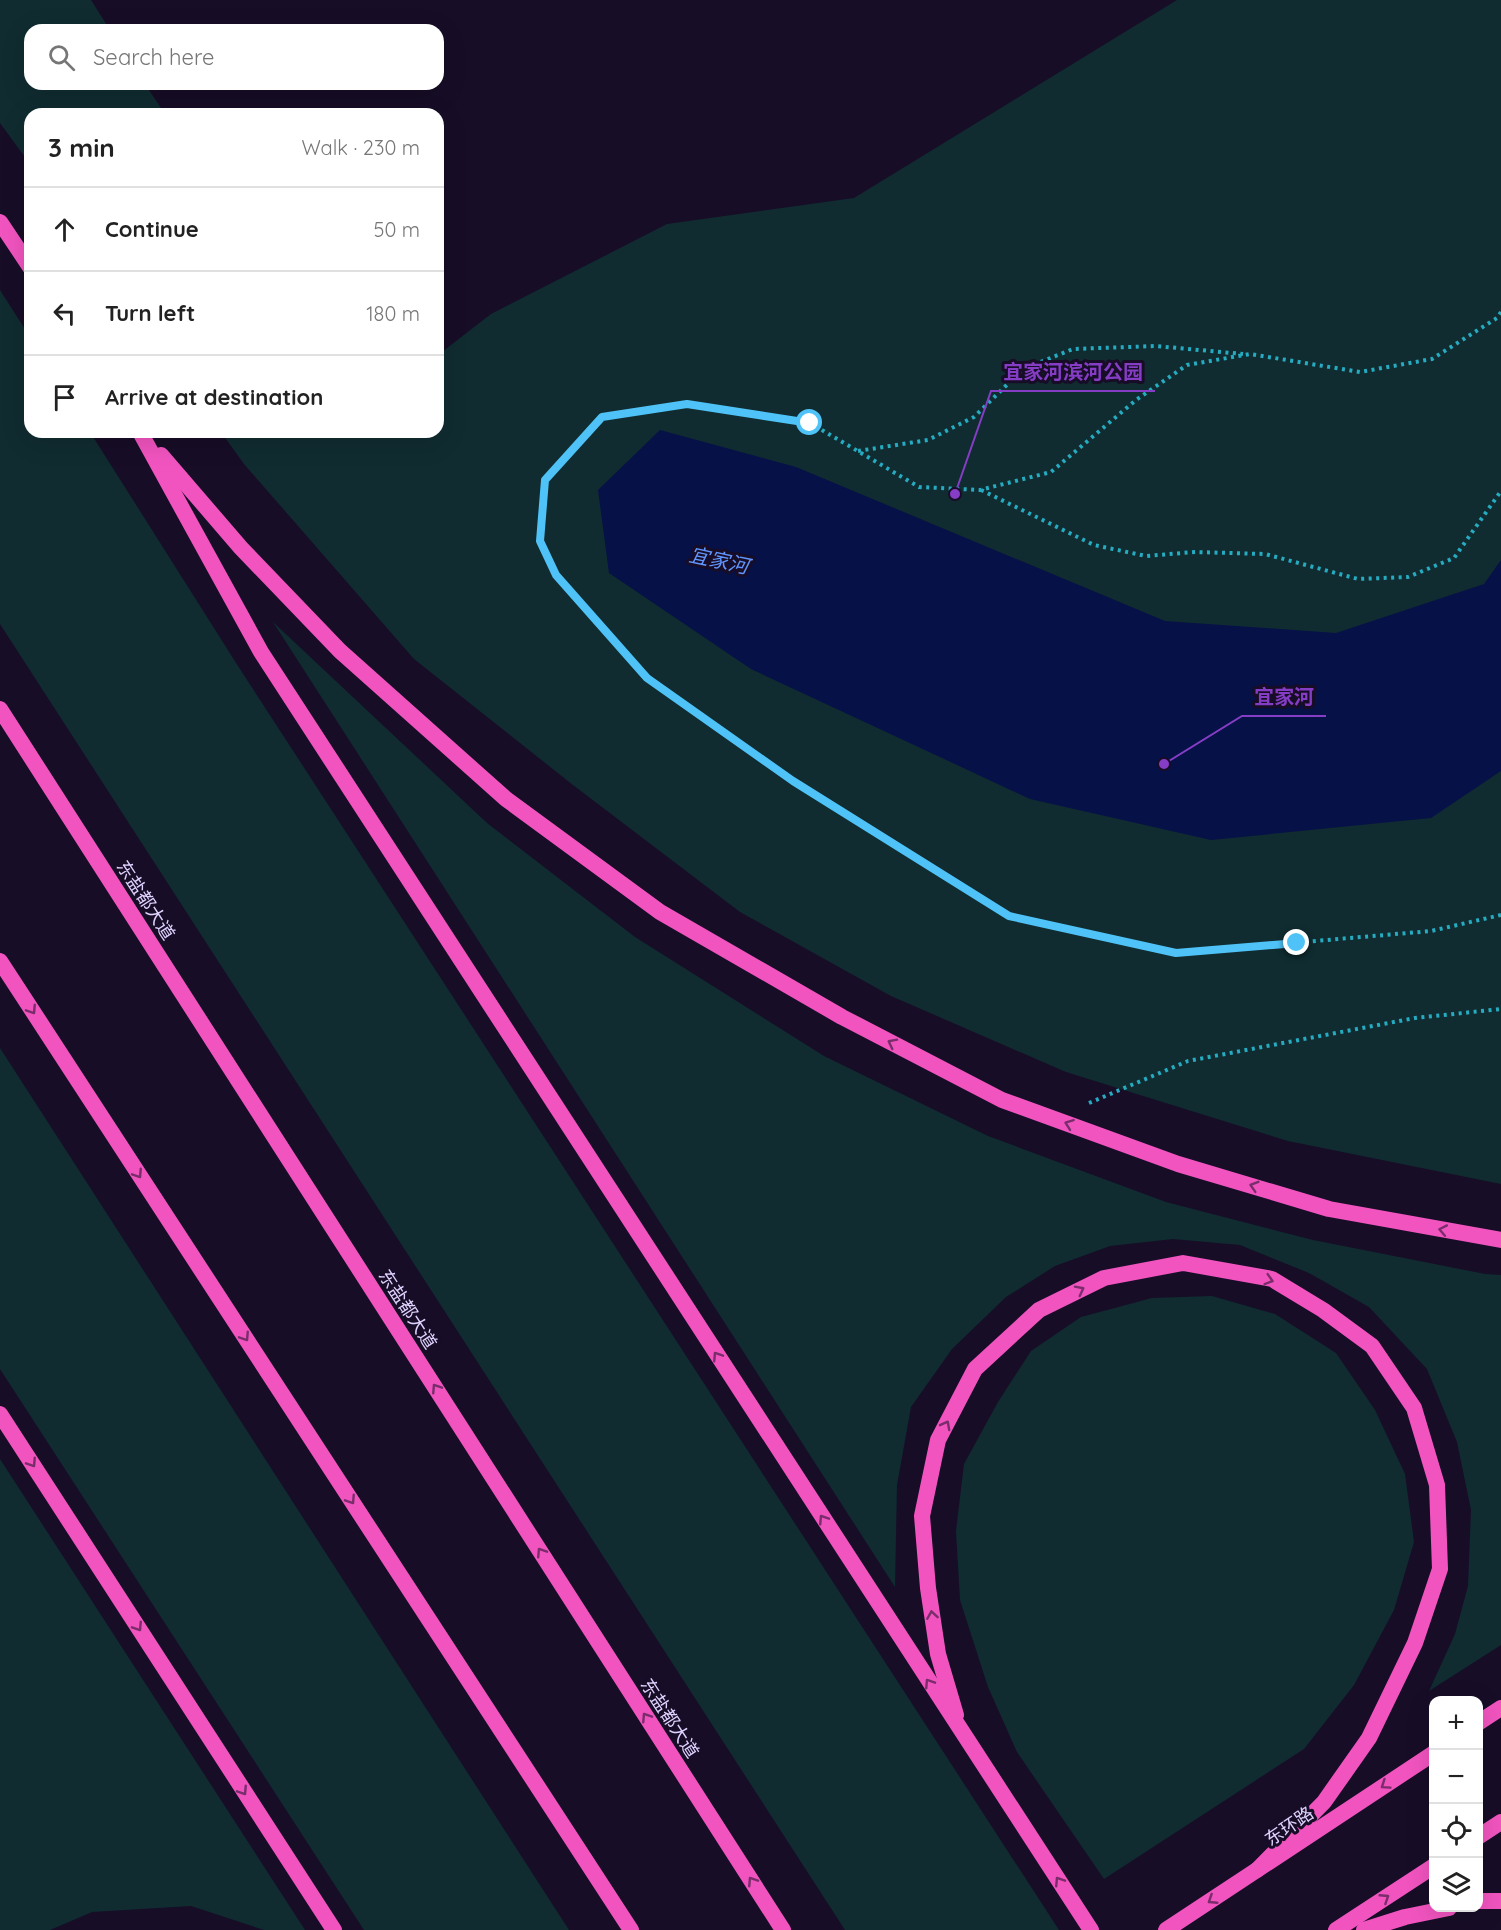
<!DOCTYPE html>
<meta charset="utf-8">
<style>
:root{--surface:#fff;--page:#f2f2f2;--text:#222;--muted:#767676;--line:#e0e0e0}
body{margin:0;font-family:Quicksand,"Noto Sans SC",sans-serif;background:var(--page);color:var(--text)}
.controls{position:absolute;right:18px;bottom:18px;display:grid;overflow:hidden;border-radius:12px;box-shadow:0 6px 24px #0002}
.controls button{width:54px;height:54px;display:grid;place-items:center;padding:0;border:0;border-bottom:2px solid var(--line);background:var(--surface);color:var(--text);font:30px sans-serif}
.stop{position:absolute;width:18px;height:18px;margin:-14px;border:4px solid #4fc3f7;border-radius:50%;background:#fff}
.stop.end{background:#4fc3f7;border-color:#fff;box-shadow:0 2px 6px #0008}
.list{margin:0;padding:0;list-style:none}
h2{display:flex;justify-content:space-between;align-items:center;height:78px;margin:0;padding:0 24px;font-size:26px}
h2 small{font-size:20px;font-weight:400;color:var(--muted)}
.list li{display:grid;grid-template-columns:39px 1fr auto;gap:18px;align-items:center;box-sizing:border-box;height:84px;padding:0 24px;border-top:2px solid var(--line)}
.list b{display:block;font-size:22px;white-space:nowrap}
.list em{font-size:20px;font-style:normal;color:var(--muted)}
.icon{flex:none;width:33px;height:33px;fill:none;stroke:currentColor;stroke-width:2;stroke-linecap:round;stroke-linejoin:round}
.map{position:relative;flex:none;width:1501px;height:1930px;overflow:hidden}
.search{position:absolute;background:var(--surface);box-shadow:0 6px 24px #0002;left:24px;top:24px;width:420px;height:66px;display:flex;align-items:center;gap:15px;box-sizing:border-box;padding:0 21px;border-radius:18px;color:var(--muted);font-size:22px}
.panel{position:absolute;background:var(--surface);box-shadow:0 6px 24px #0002;left:24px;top:108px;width:420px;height:330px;border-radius:18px}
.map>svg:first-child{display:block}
.green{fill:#102c31}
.water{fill:#061147}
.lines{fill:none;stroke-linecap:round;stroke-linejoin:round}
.path{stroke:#26abc1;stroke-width:4;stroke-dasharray:3 4.5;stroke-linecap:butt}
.trunk{stroke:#f154bf;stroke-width:16}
.oneway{stroke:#792d6b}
.route{stroke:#4fc3f7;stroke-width:8}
.labels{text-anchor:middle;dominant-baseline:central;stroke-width:6;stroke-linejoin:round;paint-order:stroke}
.street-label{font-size:18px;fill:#e1d3ff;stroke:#170d27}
.water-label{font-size:20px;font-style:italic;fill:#6196ff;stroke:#170d27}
.leader{fill:none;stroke:#853dc5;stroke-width:2}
.callout-dot{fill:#853dc5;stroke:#170d27;stroke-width:2}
.callout-label{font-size:20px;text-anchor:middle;font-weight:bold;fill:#853dc5;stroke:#170d27;stroke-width:6;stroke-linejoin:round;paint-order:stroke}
</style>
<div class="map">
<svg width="1501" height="1930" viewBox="0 0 1501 1930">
<rect width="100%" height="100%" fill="#170d27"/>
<g class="green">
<polygon points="0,0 91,0 110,30 30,30 30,84 145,84 165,114 30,114 30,164 0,123"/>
<polygon points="1177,0 1501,0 1501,1184 1288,1141 1066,1072 891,996 740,912 573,785 414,659 244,464 221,432 438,432 438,355 491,314 667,224 854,198"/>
<polygon points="0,290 30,337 30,432 90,432 238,666 1059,1930 845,1930 0,624"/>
<polygon points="273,622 487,823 635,937 824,1056 988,1136 1166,1202 1313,1240 1485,1274 1501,1275 1501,1645 1429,1691 1455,1634 1468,1586 1471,1510 1457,1442 1427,1369 1369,1307 1309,1273 1240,1245 1173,1239 1110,1246 1055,1266 1006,1297 952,1349 911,1407 897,1485 895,1587"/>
<polygon points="0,1048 569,1930 364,1930 0,1369"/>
<polygon points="1212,1296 1275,1314 1336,1353 1375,1410 1405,1474 1414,1542 1394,1610 1354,1685 1304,1749 1104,1879 1017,1752 988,1687 960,1600 956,1531 964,1464 998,1402 1031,1351 1081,1317 1152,1298"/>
<polygon points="0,1459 305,1930 264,1930 191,1906 92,1912 50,1930 0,1930"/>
</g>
<polygon class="water" points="660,430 796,467 1165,621 1336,633 1484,584 1501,560 1501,771 1431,818 1211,840 1030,799 751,669 609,573 598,490"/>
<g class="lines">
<g class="path">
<polyline points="1501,312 1497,318 1432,359 1360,372 1250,354 1187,365 1136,400 1051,472 980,490 919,487 810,423 687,404 602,417 545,480 540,541 556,575 647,678 793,781 1009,916 1176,953 1431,931 1501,915"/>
<polyline points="858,451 928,440 974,417 1023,369 1073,349 1156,346 1243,354"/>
<polyline points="981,490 1094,545 1146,556 1195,552 1265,554 1358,579 1408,577 1454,558 1501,491"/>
<polyline points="1089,1103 1188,1061 1415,1018 1501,1009"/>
</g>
<g class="trunk">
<polyline points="0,222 30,267"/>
<polyline points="140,432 261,652 1091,1930"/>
<polyline points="161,455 241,548 340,651 506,799 660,912 842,1017 1002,1100 1178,1164 1329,1209 1501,1240"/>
<polyline points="0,709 783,1930"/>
<polyline points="0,961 631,1930"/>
<polyline points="0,1414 334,1930"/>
<polyline points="956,1715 938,1654 928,1588 922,1516 938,1440 975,1369 1039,1310 1104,1278 1183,1263 1272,1279 1323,1310 1372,1346 1414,1408 1437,1485 1440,1569 1415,1643 1369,1738 1324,1802 1257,1870"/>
<polyline points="1478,1723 1501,1708"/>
<polyline points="1478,1837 1501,1822"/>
<polyline points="1478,1901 1501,1901"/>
<polyline points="1166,1930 1434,1753"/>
<polyline points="1336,1930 1434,1866"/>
<polyline points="1364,1930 1405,1917 1449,1908"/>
</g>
</g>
<defs><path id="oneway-chevron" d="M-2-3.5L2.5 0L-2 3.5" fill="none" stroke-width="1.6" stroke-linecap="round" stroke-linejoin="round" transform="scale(1.5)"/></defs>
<g class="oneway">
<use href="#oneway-chevron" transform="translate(32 1010) rotate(57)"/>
<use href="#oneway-chevron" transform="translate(892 1043) rotate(-153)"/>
<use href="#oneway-chevron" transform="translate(1069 1124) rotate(-160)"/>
<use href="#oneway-chevron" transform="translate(138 1174) rotate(57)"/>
<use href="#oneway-chevron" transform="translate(1254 1186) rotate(-163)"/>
<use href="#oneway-chevron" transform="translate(1443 1230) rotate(-169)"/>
<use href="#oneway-chevron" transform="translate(1269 1280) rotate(17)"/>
<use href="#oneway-chevron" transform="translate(1080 1290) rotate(-27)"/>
<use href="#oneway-chevron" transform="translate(245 1337) rotate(57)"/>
<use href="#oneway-chevron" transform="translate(717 1356) rotate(-123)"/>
<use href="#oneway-chevron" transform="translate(436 1388) rotate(-123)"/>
<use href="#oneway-chevron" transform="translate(946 1425) rotate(-62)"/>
<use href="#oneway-chevron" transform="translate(32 1463) rotate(57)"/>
<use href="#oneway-chevron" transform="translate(351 1500) rotate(57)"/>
<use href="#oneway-chevron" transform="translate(823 1519) rotate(-123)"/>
<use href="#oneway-chevron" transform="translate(541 1552) rotate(-123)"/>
<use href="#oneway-chevron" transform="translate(932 1615) rotate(-99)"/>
<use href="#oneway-chevron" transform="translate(138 1627) rotate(57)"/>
<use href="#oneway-chevron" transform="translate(929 1683) rotate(-123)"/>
<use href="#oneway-chevron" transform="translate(646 1717) rotate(-123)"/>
<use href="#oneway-chevron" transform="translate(1385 1785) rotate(146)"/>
<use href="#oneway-chevron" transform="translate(243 1791) rotate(57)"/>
<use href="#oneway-chevron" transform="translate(752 1881) rotate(-123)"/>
<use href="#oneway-chevron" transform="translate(1059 1881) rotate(-123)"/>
<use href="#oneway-chevron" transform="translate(1385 1898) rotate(-33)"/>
<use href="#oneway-chevron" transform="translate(1212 1900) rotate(147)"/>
</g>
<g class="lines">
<polyline class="route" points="810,423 687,404 602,417 545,480 540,541 556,575 647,678 793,781 1009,916 1176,953 1297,943"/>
</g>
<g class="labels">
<g class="street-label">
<text transform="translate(146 900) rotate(57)">东盐都大道</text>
<text transform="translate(408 1309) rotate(57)">东盐都大道</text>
<text transform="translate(670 1718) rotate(57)">东盐都大道</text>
<text transform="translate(1289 1826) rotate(-34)">东环路</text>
</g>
<g class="water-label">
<text transform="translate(719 560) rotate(12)">宜家河</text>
</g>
</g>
<path class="leader" d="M955 494L991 391H1155M1164 764L1242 716H1326"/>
<g class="callout-dot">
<circle cx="955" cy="494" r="6"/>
<circle cx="1164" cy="764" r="6"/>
</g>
<g class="callout-label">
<text x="1073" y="379">宜家河滨河公园</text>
<text x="1284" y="704">宜家河</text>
</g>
</svg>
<div class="controls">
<button>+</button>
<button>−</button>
<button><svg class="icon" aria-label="locate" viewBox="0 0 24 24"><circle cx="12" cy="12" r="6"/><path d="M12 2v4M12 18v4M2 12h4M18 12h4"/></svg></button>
<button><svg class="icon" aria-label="layers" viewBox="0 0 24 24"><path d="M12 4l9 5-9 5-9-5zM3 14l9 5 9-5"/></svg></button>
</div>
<div class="stop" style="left:810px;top:423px"></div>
<div class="stop end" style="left:1297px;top:943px"></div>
<div class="search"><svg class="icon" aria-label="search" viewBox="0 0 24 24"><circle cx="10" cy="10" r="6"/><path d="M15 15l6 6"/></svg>Search here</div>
<section class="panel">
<h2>3 min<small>Walk · 230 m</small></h2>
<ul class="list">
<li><svg class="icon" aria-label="ahead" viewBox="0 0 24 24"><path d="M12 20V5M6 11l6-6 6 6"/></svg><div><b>Continue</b></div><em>50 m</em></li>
<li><svg class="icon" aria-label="left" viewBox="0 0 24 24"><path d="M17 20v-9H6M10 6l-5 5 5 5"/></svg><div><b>Turn left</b></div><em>180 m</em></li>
<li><svg class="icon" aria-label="arrive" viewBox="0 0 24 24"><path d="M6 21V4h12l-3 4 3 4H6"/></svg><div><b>Arrive at destination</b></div></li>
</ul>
</section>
</div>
